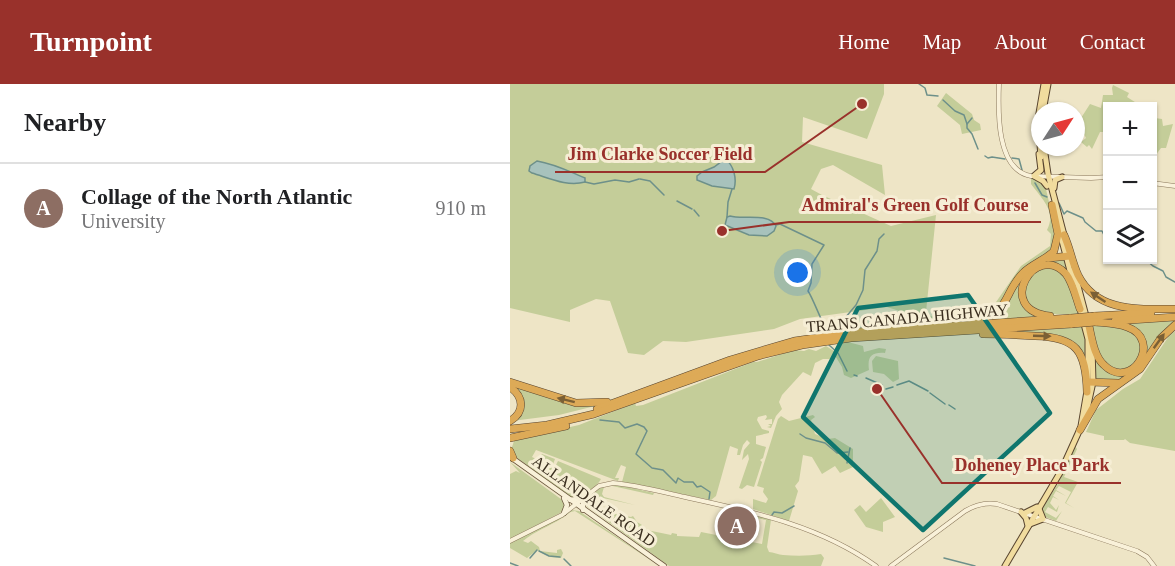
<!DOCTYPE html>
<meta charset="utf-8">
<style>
:root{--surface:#fff;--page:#f2f2f2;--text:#202124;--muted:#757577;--line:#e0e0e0;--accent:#99312b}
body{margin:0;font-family:"Times New Roman",serif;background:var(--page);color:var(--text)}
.controls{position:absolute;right:18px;top:18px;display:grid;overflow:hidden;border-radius:0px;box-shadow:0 2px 4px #0004}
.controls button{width:54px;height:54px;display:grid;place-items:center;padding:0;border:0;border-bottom:2px solid var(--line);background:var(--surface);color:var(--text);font:30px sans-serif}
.compass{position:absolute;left:521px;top:18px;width:54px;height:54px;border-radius:50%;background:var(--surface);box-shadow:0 2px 4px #0004;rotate:54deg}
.you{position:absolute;left:288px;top:189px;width:21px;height:21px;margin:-15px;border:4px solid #fff;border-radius:50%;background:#1a73e8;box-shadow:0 0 0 9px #1a73e833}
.badge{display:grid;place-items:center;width:39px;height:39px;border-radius:50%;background:var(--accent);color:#fff;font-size:20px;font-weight:700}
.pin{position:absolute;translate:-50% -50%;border:3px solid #fff;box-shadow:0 2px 6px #0006}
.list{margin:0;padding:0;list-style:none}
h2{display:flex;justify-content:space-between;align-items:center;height:78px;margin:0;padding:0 24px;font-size:26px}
h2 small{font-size:20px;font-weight:400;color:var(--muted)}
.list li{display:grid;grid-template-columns:39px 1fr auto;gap:18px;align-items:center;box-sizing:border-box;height:90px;padding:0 24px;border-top:2px solid var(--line)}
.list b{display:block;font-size:22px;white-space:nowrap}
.list p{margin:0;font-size:20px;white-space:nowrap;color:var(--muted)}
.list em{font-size:20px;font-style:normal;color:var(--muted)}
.icon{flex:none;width:33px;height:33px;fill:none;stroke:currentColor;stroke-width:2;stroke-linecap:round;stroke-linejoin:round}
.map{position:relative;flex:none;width:665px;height:482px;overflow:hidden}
header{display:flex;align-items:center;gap:36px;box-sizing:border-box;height:84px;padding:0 30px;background:var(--accent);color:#fff}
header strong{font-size:28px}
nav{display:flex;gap:33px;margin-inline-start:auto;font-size:21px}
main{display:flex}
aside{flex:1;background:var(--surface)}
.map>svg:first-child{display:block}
.green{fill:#c4cd99}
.water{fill:#a7c2bc;stroke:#6d908a;stroke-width:1.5}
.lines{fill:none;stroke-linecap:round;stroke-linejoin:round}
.stream{stroke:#6d908a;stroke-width:1.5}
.tertiary-casing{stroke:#8a775b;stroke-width:5}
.secondary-casing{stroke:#6c583e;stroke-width:6}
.primary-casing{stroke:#58442f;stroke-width:7}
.motorway-casing{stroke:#58442f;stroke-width:8}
.tertiary{stroke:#f9f1d9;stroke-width:4}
.secondary{stroke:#f9f1d9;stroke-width:4.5}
.primary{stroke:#f1dc9e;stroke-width:5}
.motorway{stroke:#ddaa57;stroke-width:7}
.motorway-bridge-casing{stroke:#58442f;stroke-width:8;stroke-linecap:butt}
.motorway-bridge{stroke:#ddaa57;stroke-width:7}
.oneway{fill:#7b6035}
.marked{fill:#0f766e;fill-opacity:0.2;stroke:#0f766e;stroke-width:4.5;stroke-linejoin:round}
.labels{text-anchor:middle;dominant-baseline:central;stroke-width:6;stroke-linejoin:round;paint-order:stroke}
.street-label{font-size:16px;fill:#3a2e1f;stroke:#f6eed5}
.leader{fill:none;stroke:#99312b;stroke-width:2}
.callout-dot{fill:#99312b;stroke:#f6eed5;stroke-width:2}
.callout-label{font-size:18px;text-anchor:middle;font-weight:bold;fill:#99312b;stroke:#f6eed5;stroke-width:6;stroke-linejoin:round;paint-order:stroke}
</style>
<header>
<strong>Turnpoint</strong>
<nav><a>Home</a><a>Map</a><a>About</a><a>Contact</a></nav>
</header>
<main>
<aside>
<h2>Nearby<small></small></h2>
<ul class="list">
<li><span class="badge" style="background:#8d6e63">A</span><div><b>Collage of the North Atlantic</b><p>University</p></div><em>910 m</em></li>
</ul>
</aside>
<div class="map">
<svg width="665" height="482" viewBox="0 0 665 482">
<rect width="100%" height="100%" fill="#eee5c6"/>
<g class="green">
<polygon points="0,0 374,0 374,10 357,55 293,33 292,58 372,81 375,111 323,81 311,85 301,105 312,111 381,142 426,131 416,228 411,234 377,223 290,235 264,245 176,258 153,257 134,271 118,269 100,217 86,215 60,226 60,238 0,224"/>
<polygon points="603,1 619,9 617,13 628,20 629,22 598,22 597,53 593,48 590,48 582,65 579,61 577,63 571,58 576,54 574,50 566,50 566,30 569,34 571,34 580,20 591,24 593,11 603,11 602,4"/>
<polygon points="436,9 462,30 464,36 470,40 471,46 452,50 450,41 427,22"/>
<polygon points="645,34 652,35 653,42 663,40 656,64 651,64 645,72 642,71 643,36"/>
<path d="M 521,95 L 525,95 L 535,101 L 547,152 L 544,165 L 518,182 L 492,220 L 473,233 L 443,237 L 397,240 L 420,232 L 462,230 L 484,221 L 511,182 L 540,162 L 541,150 L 537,146 C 547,127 531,114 521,100 Z"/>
<path d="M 551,173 L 555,174 L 560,194 C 531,149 480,220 535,233 L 469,238 C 514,222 497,179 551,173 Z"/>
<path d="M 541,183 C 561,193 563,209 568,230 C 553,230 534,233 521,222 C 510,214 514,191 526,185 C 530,183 537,183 541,183 Z"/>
<polygon points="665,235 665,239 632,280 608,297 586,295 585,268 595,285 624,285 634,256 606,238"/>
<path d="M 572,241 L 576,259 L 578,281 C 574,270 570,260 559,255 C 542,246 495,249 474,248 Z"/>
<path d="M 581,241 L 615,243 L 630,254 L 631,272 L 621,284 C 590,290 589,265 581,241 Z"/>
<polygon points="665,247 665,367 620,359 615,355 614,356 594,356 594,352 576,348 586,326 613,305 630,295 659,252"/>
<path d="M 338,258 L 353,262 L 354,268 L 369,264 L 376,265 L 375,269 C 362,268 357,272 359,286 L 341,294 L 334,291 L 332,283 L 324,270 L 323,275 L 313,275 L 305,279 L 301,292 L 293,288 L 272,311 L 269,318 L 272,325 L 266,332 L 261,344 L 257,343 L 261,342 L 258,340 L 262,340 L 262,335 L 255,336 L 257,333 L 256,331 L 248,333 L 247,336 L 252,345 L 259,347 L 259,349 L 246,352 L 246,360 L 256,363 L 253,374 L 250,376 L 252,378 L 244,403 L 237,401 L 232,405 L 229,404 L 239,375 L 238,370 L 232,376 L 234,366 L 240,359 L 237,356 L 233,361 L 230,371 L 227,371 L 228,365 L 220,362 L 206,412 L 201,416 L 112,398 L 116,383 L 111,381 L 105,394 L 109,394 L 108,397 L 26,366 L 22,373 L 26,375 L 32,370 L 45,375 L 42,383 L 44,385 L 48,377 L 91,395 C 87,403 73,412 63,414 L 7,374 L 1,366 L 4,357 L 7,355 L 69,341 L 125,319 L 126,322 L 133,321 L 243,278 L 247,278 L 284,266 L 294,267 L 299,265 L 306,267 L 316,262 L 324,267 L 328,260 Z"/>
<polygon points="366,272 388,277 389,295 383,298 374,290 363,288 362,277"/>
<polygon points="0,300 54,319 85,322 49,331 2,337 13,323"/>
<polygon points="303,331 305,333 301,336 305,350 318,355 325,354 343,365 343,383 330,389 325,382 312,390 302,373 293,371 289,397 285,402 288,407 279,437 243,425 243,415 256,419 258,415 253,408 254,404 247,402 268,335 271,332 279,337"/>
<polygon points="565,362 567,365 554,393 568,398 556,419 564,424 555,419 561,408 549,402 546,406 556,412 546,407 543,412 549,416 543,413 540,419 546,426 549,421 547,428 538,423 535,428 546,434 552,427 546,437 533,432 531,428 532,424 548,400"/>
<polygon points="0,378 55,418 55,425 50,429 0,455 0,390 6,387 10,389"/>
<path d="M 105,400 L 144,409 L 143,411 L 98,401 L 94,403 L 92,410 L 94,413 L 125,421 L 93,414 L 90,418 L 91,427 L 121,433 L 123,432 L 127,438 L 132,441 L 132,445 L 161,451 L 162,449 L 167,450 L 167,452 L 189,453 L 191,448 L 252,460 L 256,436 L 233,431 L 232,433 L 233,427 L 261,436 L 257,463 L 259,468 C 263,468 269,471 273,471 C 286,472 299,472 311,470 L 314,474 L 311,482 L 159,482 L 75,421 L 75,415 C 85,406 92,402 105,400 Z"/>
<polygon points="371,414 385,433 373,438 373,448 356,443 344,426 350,421 356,428"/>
<path d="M 61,426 L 69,427 L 150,482 L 65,427 C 58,428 58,431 52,434 C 40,442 25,447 13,457 L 18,459 L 21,457 L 29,463 L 30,467 L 47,469 L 47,466 L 51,465 L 53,469 L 51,474 L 40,473 L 27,466 L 17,474 L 0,464 L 0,459 Z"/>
</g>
<g class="water">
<path d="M 215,75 C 224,81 227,95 224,105 L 202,102 L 187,96 L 187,92 L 192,88 L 204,83 Z"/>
<path d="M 27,77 C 45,80 58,87 75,94 L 75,98 C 57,103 39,94 22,89 L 19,87 L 20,82 Z"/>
<path d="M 220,132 C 233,136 259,128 266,142 L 264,147 L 257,152 L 239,151 L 215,141 L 217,133 Z"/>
</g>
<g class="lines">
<g class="stream">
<polyline points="409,0 415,4 417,11 428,12"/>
<polyline points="433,16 445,27 454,31 457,40 457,44 462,50 468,65"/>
<polyline points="457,40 462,34"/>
<polyline points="475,72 478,74 482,73 495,75"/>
<polyline points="502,74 509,75 512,86"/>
<polyline points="130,95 140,97 154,111"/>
<polyline points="75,98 84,100 105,96 119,98 129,95"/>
<polyline points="525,99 532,111 537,113"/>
<polyline points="167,117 182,125"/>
<polyline points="549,119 554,130 557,127 573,134 575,138 586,147 592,147 594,151 598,152"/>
<polyline points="184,126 189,132"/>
<polyline points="217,133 218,118 222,105"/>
<path d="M 266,141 L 270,140 L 314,161 L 302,180 L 301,199 L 298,207 C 303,214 313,242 316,244 C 319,246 322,246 326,247 L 331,244 L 335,234 L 346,221 L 353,206 L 355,186 L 367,167 L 369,155 L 374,150"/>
<polyline points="636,176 643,182 653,187 656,193 665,198"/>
<polyline points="319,261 328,269 337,287"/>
<polyline points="344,291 347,292"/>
<polyline points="356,294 372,301"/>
<polyline points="387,301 399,297 418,307"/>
<polyline points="376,305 383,303"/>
<polyline points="420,309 435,320"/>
<polyline points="439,321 445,325"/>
<polyline points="90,336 109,338 115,344 127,340 134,343 137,347 126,370 142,384 153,386 166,399 168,394 174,398 183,398 187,403 191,402 200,408 199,415"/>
<polyline points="290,350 296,354 315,359 327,369 338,368"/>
<polyline points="337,379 340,364"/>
<polyline points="262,431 264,428 272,429 284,422"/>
<polyline points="29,467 39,472 50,473"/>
<polyline points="20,474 27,466"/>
<polyline points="434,474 465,482"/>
<polyline points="54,475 61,482"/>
<polyline points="0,479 8,482"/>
</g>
<defs>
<g id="tertiary">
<path d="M 489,0 C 488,27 486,86 521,92 L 581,94 L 598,93"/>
<polyline points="642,99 665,102"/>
<path d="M 0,457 L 52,431 L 89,402 L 103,399 C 127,401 152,408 175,413 C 243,428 309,441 366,482"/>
<path d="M 381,482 L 455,427 C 465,421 475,418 487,420 L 627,467 L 637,473 L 644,482"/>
</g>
<g id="secondary">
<polyline points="2,374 154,482"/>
<polyline points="60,416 73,414 73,426"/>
<polyline points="54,429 57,421 54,414"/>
</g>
<g id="primary">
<polyline points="533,27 538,0"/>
<polyline points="534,63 538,90 555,155"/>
<polyline points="529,70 531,86 524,92 533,97 537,102"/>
<polyline points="531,73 528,35 534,0"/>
<polyline points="544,104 545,96 552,93"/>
<polyline points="550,149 563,198"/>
<polyline points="564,187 577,236"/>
<polyline points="569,221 578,255 578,295"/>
<polyline points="576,330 583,298 582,263"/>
<polyline points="571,342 577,307"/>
<polyline points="511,428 516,434 518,442"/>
<polyline points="515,429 527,423"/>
<polyline points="520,440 533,435 529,425"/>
<polyline points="495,482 551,387 570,345"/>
</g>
<g id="motorway">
<path d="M 554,151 C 560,164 562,178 568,191 C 587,229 629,225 665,225"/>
<polyline points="538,174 560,172"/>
<path d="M 540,232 C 483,226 526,156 556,190 C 563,199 566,214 570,225"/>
<polyline points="584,232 641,229"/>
<path d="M 465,237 C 502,227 492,211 513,189 C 522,180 535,176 544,167 L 548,150 L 542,121"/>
<polyline points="605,237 665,233"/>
<path d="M 579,242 C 582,255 584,272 594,281 C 621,308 654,256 617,243 C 607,239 595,239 585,238"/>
<path d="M 473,250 C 490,250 508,251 525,252 C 567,253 576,267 577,308"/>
<polyline points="0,298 66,319 97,318"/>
<polyline points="578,298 608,299"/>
<path d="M 0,303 C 14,313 15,328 0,337"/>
<polyline points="87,325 220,276 284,257 346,248 561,234"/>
<polyline points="0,345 37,341 84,330 248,272 292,261 341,254 562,240"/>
<polyline points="570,346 588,315 630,285 651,254 665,241"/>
<polyline points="0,354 56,342"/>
<polyline points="0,367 3,374"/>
</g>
</defs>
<use href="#tertiary" class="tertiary-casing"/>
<use href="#secondary" class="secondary-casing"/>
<use href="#primary" class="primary-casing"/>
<use href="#motorway" class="motorway-casing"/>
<use href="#tertiary" class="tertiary"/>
<use href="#secondary" class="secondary"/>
<use href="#primary" class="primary"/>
<use href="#motorway" class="motorway"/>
<defs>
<g id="motorway-bridge">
<polyline points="561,234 584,232"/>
<polyline points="562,240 585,238"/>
</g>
</defs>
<use href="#motorway-bridge" class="motorway-bridge-casing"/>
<use href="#motorway-bridge" class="motorway-bridge"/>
</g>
<defs><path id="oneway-solid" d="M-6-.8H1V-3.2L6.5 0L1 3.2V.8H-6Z" transform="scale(1.5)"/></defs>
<g class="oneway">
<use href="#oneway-solid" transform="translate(588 213) rotate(-146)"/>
<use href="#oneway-solid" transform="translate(532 252) rotate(2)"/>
<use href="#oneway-solid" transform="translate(649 257) rotate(-54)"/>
<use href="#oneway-solid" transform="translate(56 316) rotate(-166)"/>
</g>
<path class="marked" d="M 458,211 L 540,329 L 413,446 L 293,333 L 348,224 Z"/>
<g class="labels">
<g class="street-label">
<text transform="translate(397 234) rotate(-5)">TRANS CANADA HIGHWAY</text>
<text transform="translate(84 417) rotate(35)">ALLANDALE ROAD</text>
</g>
</g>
<path class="leader" d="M352 20L255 88H45M212 147L279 138H531M367 305L432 399H611"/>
<g class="callout-dot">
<circle cx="352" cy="20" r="6"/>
<circle cx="212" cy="147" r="6"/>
<circle cx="367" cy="305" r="6"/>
</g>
<g class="callout-label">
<text x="150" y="76">Jim Clarke Soccer Field</text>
<text x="405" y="127">Admiral's Green Golf Course</text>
<text x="522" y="387">Doheney Place Park</text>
</g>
</svg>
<div class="controls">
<button>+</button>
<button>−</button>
<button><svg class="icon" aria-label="layers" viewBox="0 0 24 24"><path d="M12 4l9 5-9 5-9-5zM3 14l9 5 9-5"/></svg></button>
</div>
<svg class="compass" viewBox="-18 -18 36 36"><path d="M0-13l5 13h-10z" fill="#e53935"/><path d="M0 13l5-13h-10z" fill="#757577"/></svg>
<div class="you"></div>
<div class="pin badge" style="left:227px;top:442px;background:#8d6e63">A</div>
</div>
</main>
